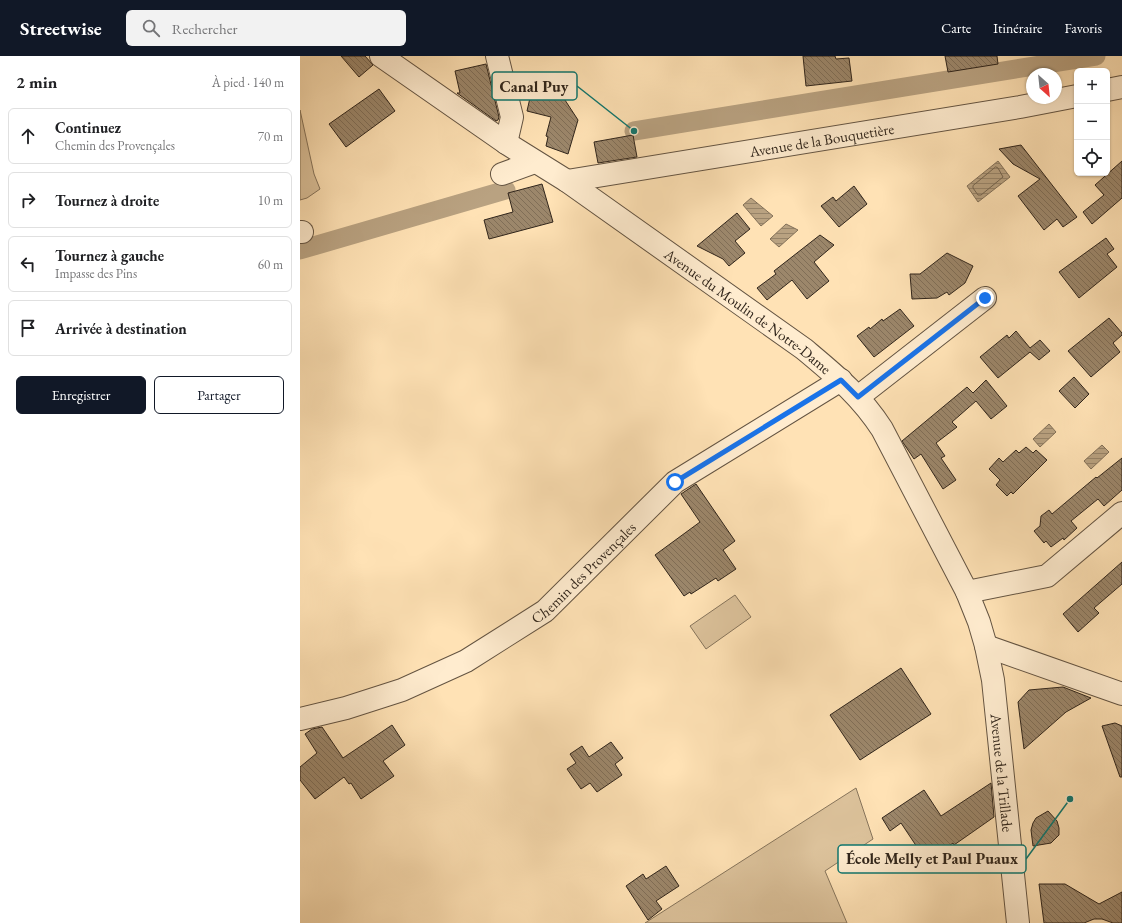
<!DOCTYPE html>
<html lang="fr">
<meta charset="utf-8">
<style>
:root{--surface:#fff;--page:#f2f2f2;--text:#202124;--muted:#757577;--line:#e0e0e0;--accent:#111827}
body{margin:0;font-family:"EB Garamond",serif;background:var(--page);color:var(--text)}
.controls{position:absolute;right:12px;top:12px;display:grid;overflow:hidden;border-radius:6px;box-shadow:0 1px 3px #0004}
.controls button{width:36px;height:36px;display:grid;place-items:center;padding:0;border:0;border-bottom:1px solid var(--line);background:var(--surface);color:var(--text);font:20px sans-serif}
.compass{position:absolute;left:726px;top:12px;width:36px;height:36px;border-radius:50%;background:var(--surface);box-shadow:0 1px 3px #0004;rotate:153deg}
.stop{position:absolute;width:12px;height:12px;margin:-9px;border:3px solid #1a73e8;border-radius:50%;background:#fff}
.stop.end{background:#1a73e8;border-color:#fff;box-shadow:0 1px 4px #0008}
.list{margin:0;padding:0;list-style:none}
h2{display:flex;justify-content:space-between;align-items:center;height:52px;margin:0;padding:0 16px;font-size:17px}
h2 small{font-size:13px;font-weight:400;color:var(--muted)}
.list li{display:grid;grid-template-columns:26px 1fr auto;gap:12px;align-items:center;box-sizing:border-box;height:56px;margin:0 8px 8px;padding:0 8px;border:1px solid var(--line);border-radius:6px}
.list b{display:block;font-size:15px;white-space:nowrap}
.list p{margin:0;font-size:13px;white-space:nowrap;color:var(--muted)}
.list em{font-size:13px;font-style:normal;color:var(--muted)}
.actions{display:flex;gap:8px;padding:12px 16px}
.actions a{flex:1;padding:9px 0;border:1px solid var(--accent);border-radius:6px;text-align:center;font-size:14px;color:var(--accent)}
.actions .main{background:var(--accent);color:#fff}
.icon{flex:none;width:22px;height:22px;fill:none;stroke:currentColor;stroke-width:2;stroke-linecap:round;stroke-linejoin:round}
.map{position:relative;flex:none;width:822px;height:867px;overflow:hidden}
header{display:flex;align-items:center;gap:24px;box-sizing:border-box;height:56px;padding:0 20px;background:var(--accent);color:#fff}
header strong{font-size:19px}
nav{display:flex;gap:22px;margin-inline-start:auto;font-size:14px}
.search{width:280px;height:36px;background:var(--page);display:flex;align-items:center;gap:10px;box-sizing:border-box;padding:0 14px;border-radius:6px;color:var(--muted);font-size:15px}
main{display:flex}
aside{flex:1;background:var(--surface)}
.map>svg:first-child{display:block}
.grass{fill:#dcc29b;stroke:#86745b}
.water{fill:url(#water-rules);stroke:#827058}
.lines{fill:none;stroke-linecap:round;stroke-linejoin:round}
.shore{stroke:#74644e;stroke-width:1}
.canal{stroke:#b9a281;stroke-width:19}
.building{fill:url(#building-back-hatch);stroke:#30251b}
.minor-casing{stroke:#645442;stroke-width:24}
.minor{stroke:#ffeccf;stroke-width:22}
.route{stroke:#1a73e8;stroke-width:5}
.labels{text-anchor:middle;dominant-baseline:central;stroke-width:4;stroke-linejoin:round;paint-order:stroke}
.street-label{font-size:15px;fill:#30251b;stroke:#ffeccf}
.leader{fill:none;stroke:#0f766e;stroke-width:1.5}
.callout-dot{fill:#0f766e;stroke:#ffeccf;stroke-width:1.5}
.callout{fill:#ffeccf;stroke:#0f766e;stroke-width:1.5}
.callout-label{font-size:16px;text-anchor:middle;font-weight:bold;fill:#30251b}
</style>
<header>
<strong>Streetwise</strong>
<div class="search"><svg class="icon" aria-label="search" viewBox="0 0 24 24"><circle cx="10" cy="10" r="6"/><path d="M15 15l6 6"/></svg>Rechercher</div>
<nav><a>Carte</a><a>Itinéraire</a><a>Favoris</a></nav>
</header>
<main>
<aside>
<h2>2 min<small>À pied · 140 m</small></h2>
<ul class="list">
<li><svg class="icon" aria-label="ahead" viewBox="0 0 24 24"><path d="M12 20V5M6 11l6-6 6 6"/></svg><div><b>Continuez</b><p>Chemin des Provençales</p></div><em>70 m</em></li>
<li><svg class="icon" aria-label="right" viewBox="0 0 24 24"><path d="M7 20v-9h11M14 6l5 5-5 5"/></svg><div><b>Tournez à droite</b></div><em>10 m</em></li>
<li><svg class="icon" aria-label="left" viewBox="0 0 24 24"><path d="M17 20v-9H6M10 6l-5 5 5 5"/></svg><div><b>Tournez à gauche</b><p>Impasse des Pins</p></div><em>60 m</em></li>
<li><svg class="icon" aria-label="arrive" viewBox="0 0 24 24"><path d="M6 21V4h12l-3 4 3 4H6"/></svg><div><b>Arrivée à destination</b></div></li>
</ul>
<div class="actions"><a class="main">Enregistrer</a><a>Partager</a></div>
</aside>
<div class="map">
<svg width="822" height="867" viewBox="0 0 822 867">
<defs>
<pattern id="water-rules" width="6" height="5" patternUnits="userSpaceOnUse"><rect width="6" height="5" fill="#b9a281"/><path d="M0 2.5h6" fill="none" stroke="#978469"/></pattern>
<pattern id="building-back-hatch" width="6" height="6" patternUnits="userSpaceOnUse"><rect width="6" height="6" fill="#9c876b"/><path d="M-1 5l2 2M0 0l6 6M5-1l2 2" fill="none" stroke="#806e57"/></pattern>
</defs>
<rect width="100%" height="100%" fill="#ffe2b5"/>
<filter id="stains"><feTurbulence type="fractalNoise" baseFrequency=".005" numOctaves="4"/><feColorMatrix values="0 0 0 0 .2 0 0 0 0 .09 0 0 0 0 .02 0 0 0 .5 -.17"/></filter>
<radialGradient id="worn" r=".72"><stop offset=".6" stop-color="#630" stop-opacity="0"/><stop offset="1" stop-color="#630" stop-opacity=".3"/></radialGradient>
<g class="grass">
<polygon points="0,54 14,118 20,133 7,142 0,144"/>
<polygon points="435,539 451,561 406,593 390,570"/>
<polygon points="556,732 573,783 525,815 547,867 345,867"/>
</g>
<g class="water">
<polygon points="698,105 710,121 678,146 667,130"/>
<polygon points="451,142 473,160 461,170 443,149"/>
<polygon points="486,168 498,174 479,191 470,183"/>
<polygon points="749,368 756,376 740,391 733,383"/>
<polygon points="802,389 809,396 791,413 784,405"/>
</g>
<g class="lines">
<polygon class="shore" points="696,111 698,112 703,121 681,139 678,139 673,132 673,130"/>
<g class="canal">
<polyline points="334,75 796,0"/>
<polyline points="0,194 206,134"/>
</g>
</g>
<g class="building">
<polygon points="41,0 65,0 73,9 59,21"/>
<polygon points="503,0 535,0 536,3 549,2 552,25 506,30"/>
<polygon points="645,0 697,0 698,8 648,16"/>
<polygon points="186,8 199,61 198,64 196,65 157,37 160,37 155,15"/>
<polygon points="79,33 95,55 46,91 29,68"/>
<polygon points="232,33 263,41 278,64 268,98 246,90 248,81 246,80 251,61 227,55"/>
<polygon points="333,79 337,101 298,107 294,86"/>
<polygon points="721,89 777,161 763,171 757,163 744,174 718,140 740,123 713,108 699,93"/>
<polygon points="822,105 822,142 792,168 783,156 804,139 795,129"/>
<polygon points="242,128 253,166 189,183 184,164 213,156 208,137"/>
<polygon points="554,130 567,148 539,171 521,150 533,141 536,145"/>
<polygon points="437,157 450,173 435,185 445,197 429,210 423,203 397,190"/>
<polygon points="520,179 534,189 514,206 529,225 507,243 492,224 467,244 457,232 476,218 474,215"/>
<polygon points="806,182 814,193 807,198 817,211 779,242 759,216"/>
<polygon points="647,197 673,210 665,227 649,239 647,236 637,242 612,243 610,218 620,218"/>
<polygon points="600,253 614,270 574,301 557,280 569,271 570,273 582,263 583,265"/>
<polygon points="809,262 822,277 822,279 813,287 820,296 791,321 768,295"/>
<polygon points="716,275 730,292 740,284 750,295 739,304 730,296 698,322 680,301 707,279 709,282"/>
<polygon points="774,321 789,338 775,352 759,335"/>
<polygon points="686,324 707,350 691,363 676,345 652,366 657,371 636,387 645,400 641,402 656,424 643,433 621,398 614,403 602,385 667,331 673,337"/>
<polygon points="726,391 733,397 736,394 747,404 713,438 711,436 707,440 696,429 700,424 689,413 699,402 703,406 716,394 719,397"/>
<polygon points="822,402 822,434 804,450 798,443 771,465 777,472 764,484 763,482 751,491 746,485 744,487 734,475 740,470 741,460 749,454 752,458 796,421 797,422"/>
<polygon points="396,428 435,485 423,494 436,513 418,525 416,522 391,538 390,536 384,540 355,499 400,466 381,438"/>
<polygon points="822,506 822,528 794,552 799,557 778,576 763,558"/>
<polygon points="601,612 631,658 560,704 530,659"/>
<polygon points="763,631 791,642 766,656 724,693 718,646 729,634"/>
<polygon points="815,667 822,670 822,721 820,721 802,670"/>
<polygon points="92,669 105,689 83,705 94,720 61,743 51,727 49,728 44,721 15,743 0,724 0,711 17,697 5,678 12,673 22,671 43,702"/>
<polygon points="311,686 323,702 315,708 322,719 297,736 290,727 281,733 267,713 276,707 270,698 282,690 289,701"/>
<polygon points="691,727 694,761 654,789 653,787 627,806 601,767 590,775 582,762 624,734 641,760"/>
<polygon points="748,755 757,765 759,772 759,779 751,787 733,790 731,774 733,767 736,762"/>
<polygon points="366,810 379,830 356,845 362,853 348,864 326,830 343,818 346,823"/>
<polygon points="739,828 765,828 799,848 822,836 822,867 813,867 802,863 794,863 784,867 744,867"/>
</g>
<g class="lines">
<defs>
<g id="minor">
<path id="s1" d="M 81,0 L 206,87 L 267,125 L 504,293 C 535,319 560,339 582,373 L 667,536 L 679,566 L 686,590 L 693,624 L 718,867"/>
<polyline points="197,0 212,61 206,87"/>
<polyline points="807,34 822,31"/>
<polyline points="202,118 235,106"/>
<path id="s2" d="M 267,125 L 720,51 L 777,40"/>
<polyline points="0,176 2,176"/>
<polyline points="558,341 685,242"/>
<polyline points="667,536 747,520 822,457"/>
<polyline points="686,590 822,638"/>
<path id="s3" d="M 0,663 L 46,652 L 102,634 L 166,605 L 245,555 L 375,426 L 541,324"/>
</g>
</defs>
<use href="#minor" class="minor-casing"/>
<use href="#minor" class="minor"/>
</g>
<g class="lines">
<polyline class="route" points="375,426 541,324 558,341 685,242"/>
</g>
<g class="labels">
<g class="street-label">
<text stroke="none"><textPath href="#s2" startOffset="258">Avenue de la Bouquetière</textPath></text>
<text stroke="none"><textPath href="#s1" startOffset="447">Avenue du Moulin de Notre-Dame</textPath></text>
<text stroke="none"><textPath href="#s3" startOffset="324">Chemin des Provençales</textPath></text>
<text stroke="none"><textPath href="#s1" startOffset="996">Avenue de la Trillade</textPath></text>
</g>
</g>
<path class="leader" d="M334 75L277 30M770 743L726 803"/>
<g class="callout-dot">
<circle cx="334" cy="75" r="4"/>
<circle cx="770" cy="743" r="4"/>
</g>
<g class="callout">
<rect x="192" y="16" width="85" height="28" rx="4"/>
<rect x="538" y="789" width="188" height="28" rx="4"/>
</g>
<g class="callout-label">
<text x="234" y="36">Canal Puy</text>
<text x="632" y="808">École Melly et Paul Puaux</text>
</g>
<rect width="100%" height="100%" filter="url(#stains)"/>
<rect width="100%" height="100%" fill="url(#worn)"/>
</svg>
<div class="controls">
<button>+</button>
<button>−</button>
<button><svg class="icon" aria-label="locate" viewBox="0 0 24 24"><circle cx="12" cy="12" r="6"/><path d="M12 2v4M12 18v4M2 12h4M18 12h4"/></svg></button>
</div>
<svg class="compass" viewBox="-18 -18 36 36"><path d="M0-13l5 13h-10z" fill="#e53935"/><path d="M0 13l5-13h-10z" fill="#757577"/></svg>
<div class="stop" style="left:375px;top:426px"></div>
<div class="stop end" style="left:685px;top:242px"></div>
</div>
</main>
